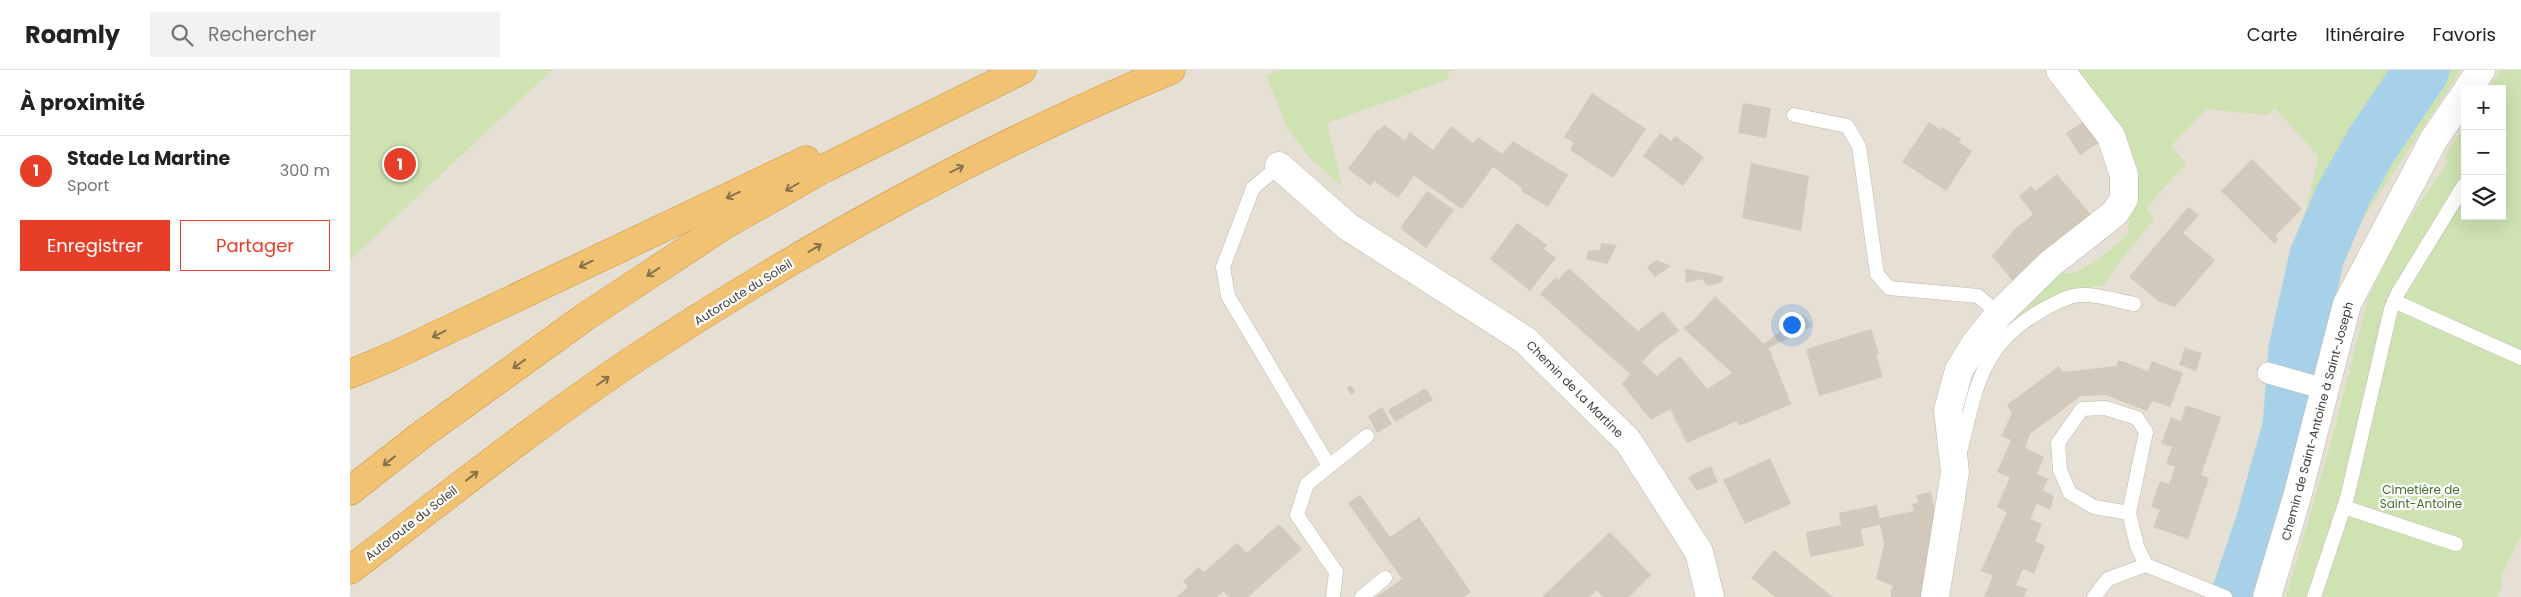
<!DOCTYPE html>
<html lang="fr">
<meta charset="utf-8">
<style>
:root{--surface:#fff;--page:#f2f2f2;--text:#222;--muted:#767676;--line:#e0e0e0;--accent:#e63e28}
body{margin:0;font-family:Poppins,sans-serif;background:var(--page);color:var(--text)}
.controls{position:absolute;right:15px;top:15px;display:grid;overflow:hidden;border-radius:0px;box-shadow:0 5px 20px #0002}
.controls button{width:45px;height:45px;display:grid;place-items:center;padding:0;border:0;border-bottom:1px solid var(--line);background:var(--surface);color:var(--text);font:25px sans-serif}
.you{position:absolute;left:1441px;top:254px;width:18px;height:18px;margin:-12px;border:4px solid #fff;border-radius:50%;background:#1a73e8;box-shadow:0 0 0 8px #1a73e833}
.badge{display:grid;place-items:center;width:32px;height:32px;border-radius:50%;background:var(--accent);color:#fff;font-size:16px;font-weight:700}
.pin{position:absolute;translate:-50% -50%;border:2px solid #fff;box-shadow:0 1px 5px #0006}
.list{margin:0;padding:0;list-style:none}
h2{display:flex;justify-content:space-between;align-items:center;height:65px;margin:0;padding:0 20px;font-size:21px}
h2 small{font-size:16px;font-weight:400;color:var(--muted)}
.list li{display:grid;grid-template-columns:32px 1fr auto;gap:15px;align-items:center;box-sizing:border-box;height:70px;padding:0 20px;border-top:1px solid var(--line)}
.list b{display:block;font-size:19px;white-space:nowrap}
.list p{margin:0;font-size:16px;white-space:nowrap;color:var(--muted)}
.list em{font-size:16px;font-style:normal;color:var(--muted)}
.actions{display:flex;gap:10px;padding:15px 20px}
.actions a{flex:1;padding:11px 0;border:1px solid var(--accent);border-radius:0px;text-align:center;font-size:18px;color:var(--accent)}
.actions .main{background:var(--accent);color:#fff}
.icon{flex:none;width:28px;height:28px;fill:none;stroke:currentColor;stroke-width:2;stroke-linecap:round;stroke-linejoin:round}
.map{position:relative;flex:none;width:2171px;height:527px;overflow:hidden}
header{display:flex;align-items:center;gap:30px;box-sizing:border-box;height:70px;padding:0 25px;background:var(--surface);border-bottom:1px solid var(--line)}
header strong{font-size:24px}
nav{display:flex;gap:28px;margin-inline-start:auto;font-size:18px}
.search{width:350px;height:45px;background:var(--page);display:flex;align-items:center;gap:12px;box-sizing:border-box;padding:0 18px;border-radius:0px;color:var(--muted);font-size:19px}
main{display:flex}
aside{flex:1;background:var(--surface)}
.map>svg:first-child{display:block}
.residential{fill:#e5dfd4;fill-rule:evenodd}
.education{fill:#e9e1d1}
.green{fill:#cee2b2}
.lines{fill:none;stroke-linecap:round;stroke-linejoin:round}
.river{stroke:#a7d0e9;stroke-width:55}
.building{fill:#d2c9bc}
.service-casing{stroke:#bfb7ac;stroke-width:15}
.pedestrian-casing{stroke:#bfb7ac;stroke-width:22}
.minor-casing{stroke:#bfb7ac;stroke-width:29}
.motorway-casing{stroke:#ce9643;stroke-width:29}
.service{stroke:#fff;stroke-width:14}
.pedestrian{stroke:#fff;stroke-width:21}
.minor{stroke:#fff;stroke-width:28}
.motorway{stroke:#f0c272;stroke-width:28}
.oneway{stroke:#88724e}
.labels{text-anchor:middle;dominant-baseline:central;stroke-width:4.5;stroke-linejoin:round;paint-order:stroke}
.street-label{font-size:12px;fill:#433d36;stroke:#fff}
.park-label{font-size:12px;fill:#496f2f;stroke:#fff}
</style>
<header>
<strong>Roamly</strong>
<div class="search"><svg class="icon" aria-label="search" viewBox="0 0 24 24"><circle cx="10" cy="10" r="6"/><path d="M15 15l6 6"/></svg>Rechercher</div>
<nav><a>Carte</a><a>Itinéraire</a><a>Favoris</a></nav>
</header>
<main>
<aside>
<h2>À proximité<small></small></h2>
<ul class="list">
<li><span class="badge">1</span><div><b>Stade La Martine</b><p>Sport</p></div><em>300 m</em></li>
</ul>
<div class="actions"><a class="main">Enregistrer</a><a>Partager</a></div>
</aside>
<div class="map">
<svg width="2171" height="527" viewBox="0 0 2171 527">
<rect width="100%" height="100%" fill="#f1ede6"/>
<path class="residential" d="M 0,0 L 2171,0 L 2171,527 L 0,527 ZM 2115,19 L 2152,19 L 2152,146 L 2115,146 Z"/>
<polygon class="education" points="1590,435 1574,527 1394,527 1392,518 1435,465"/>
<g class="green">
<polygon points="0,0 202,0 0,190"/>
<polygon points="931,0 1106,0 1097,3 1099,9 977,53 992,117 958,86 937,57 916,6"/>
<path d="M 1723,0 L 2051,0 L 2028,34 L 1979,120 L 1957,199 L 1933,303 L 1916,296 L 1969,87 L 1925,38 L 1918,45 L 1856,39 L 1821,76 L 1836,93 L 1796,138 L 1804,149 L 1767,195 L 1754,216 C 1690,215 1640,264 1618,321 C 1612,336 1610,354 1607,369 L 1609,322 L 1621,292 L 1705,205 L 1727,202 L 1753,186 L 1778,164 L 1779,138 Z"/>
<polygon points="2080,0 2111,0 2013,149 1982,214 1957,310 1967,220 2004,125"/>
<polygon points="2151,0 2171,0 2171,466 2152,504 2152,515 2147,527 1936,527 1980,377 2018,229 2050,163 2097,93 2096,84 2115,55 2115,146 2152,146 2152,19 2138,19"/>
</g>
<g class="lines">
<polyline class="river" points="1888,527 1913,453 1940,357 1946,279 1967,186 1993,125 2022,74 2072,0"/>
</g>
<g class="building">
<polygon points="1242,23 1296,59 1263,108 1220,80 1224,73 1214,67"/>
<polygon points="1393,33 1421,38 1416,68 1388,63"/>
<polygon points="1736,50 1750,72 1730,85 1716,63"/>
<polygon points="1579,52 1591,60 1592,57 1611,69 1609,72 1622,81 1596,121 1552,92"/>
<polygon points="1034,55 1055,70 1060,62 1083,80 1101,56 1123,73 1128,67 1152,84 1163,71 1218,105 1198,137 1171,121 1173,119 1143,97 1112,139 1064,106 1048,128 1024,111 1021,116 998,99 1028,59 1030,60"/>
<polygon points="1310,63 1321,71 1325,66 1354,87 1333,116 1293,86"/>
<polygon points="1902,89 1952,139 1925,166 1928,169 1925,174 1871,121"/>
<polygon points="1401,93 1459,106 1451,161 1392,148"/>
<polygon points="1707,104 1741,145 1665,214 1642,186 1664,160 1683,144 1669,126 1681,116 1685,121"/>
<polygon points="1077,121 1104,140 1076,178 1050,158"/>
<polygon points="1838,137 1849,145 1833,163 1865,190 1825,237 1808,231 1779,207"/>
<polygon points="1167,153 1197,175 1194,179 1206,188 1180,221 1140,189"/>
<polygon points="1251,173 1267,175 1257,194 1236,189 1238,181 1250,180"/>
<polygon points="1306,190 1321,196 1305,207 1297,197"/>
<polygon points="1219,198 1288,261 1313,241 1329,261 1306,277 1292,292 1307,306 1330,286 1357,319 1382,303 1333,258 1343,251 1365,226 1414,274 1453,244 1462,256 1419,278 1441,334 1389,356 1387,351 1337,373 1320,339 1301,350 1272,314 1280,304 1190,224 1206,207 1208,210"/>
<polygon points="1335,199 1360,203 1374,207 1371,213 1357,216 1352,209 1336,213"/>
<polygon points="1521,259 1529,284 1526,285 1533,307 1469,326 1456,279"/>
<polygon points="1835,278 1852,283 1846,301 1829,295"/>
<polygon points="1769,290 1798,301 1802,291 1833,303 1820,337 1802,331 1797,341 1755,325 1731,326 1680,364 1675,378 1694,387 1687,404 1698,409 1693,420 1704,426 1700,440 1687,434 1680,449 1692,454 1685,471 1695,476 1684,504 1673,499 1666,515 1677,519 1674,527 1634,527 1643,506 1631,501 1657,442 1647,437 1660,407 1647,402 1661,370 1651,366 1662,343 1657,335 1709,296 1713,302 1766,296"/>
<polygon points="1001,315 1005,322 1001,325 997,318"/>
<polygon points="1076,318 1083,330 1045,352 1038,340"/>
<polygon points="1836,335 1871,347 1851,405 1859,408 1838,469 1803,457 1810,440 1801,437 1810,411 1819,414 1825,397 1816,394 1822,377 1811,374 1821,347 1831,351"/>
<polygon points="1032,337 1042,354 1027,363 1018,346"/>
<polygon points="1420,388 1441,434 1395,454 1373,410"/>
<polygon points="1361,396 1368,412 1347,421 1338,407"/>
<polygon points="1581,422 1584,437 1590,435 1575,527 1541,527 1540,522 1543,516 1526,509 1534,474 1530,455 1511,459 1514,476 1460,487 1456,462 1491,455 1489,443 1527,435 1529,448 1564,441 1562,434 1568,433 1566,425"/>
<polygon points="1010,425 1040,467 1069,447 1121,522 1114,527 1026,527 1052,509 998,433"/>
<polygon points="929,454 952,479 898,527 879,527 874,521 867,527 826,527 838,517 833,511 849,497 854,502 887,473 897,483"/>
<polygon points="1260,462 1301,505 1279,527 1253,527 1247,520 1239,527 1192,527"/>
<polygon points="1424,480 1483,527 1425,527 1401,508"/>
</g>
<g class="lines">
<defs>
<g id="service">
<polyline points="1444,45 1497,56 1509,76 1527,204 1539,218 1628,226 1649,244"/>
<polyline points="929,96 903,118 873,197 878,226 979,396"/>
<polyline points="2044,231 2171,288"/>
<path d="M 1610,382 C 1626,320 1629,277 1689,242 C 1701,235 1718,225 1731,225 C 1748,224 1768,231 1784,234"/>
<polyline points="1994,437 2106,474"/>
<polyline points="1779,443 1744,437 1720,423 1710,400 1708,373 1732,339 1755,338 1787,348 1796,362 1779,443 1787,476 1796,495 1875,527"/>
<polyline points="983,527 986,502 947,445 957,414 1017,366"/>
<polyline points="1012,527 1035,508"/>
<polyline points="1744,527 1758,509 1796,495"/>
<polyline points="1964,527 1997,428 2041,239 2048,223 2114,115"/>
</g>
<polyline id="pedestrian" points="1918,303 1975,319"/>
<g id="minor">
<polyline points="2118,19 2131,0"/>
<polyline points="929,96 997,156 1175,270 1278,371 1349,482 1360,527"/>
<polyline points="1585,527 1605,402 1598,340 1609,300 1625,274 1649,244 1700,194 1765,143 1774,129 1774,105 1761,66 1710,0"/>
<polyline points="1917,527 1947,427 1997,234 2084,69 2115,24"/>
</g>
<g id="motorway">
<polyline points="0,304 43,286 456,90"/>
<polyline points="0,421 70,366 235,247 373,156 473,99 672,0"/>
<path d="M 0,500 C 96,427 191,351 292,284 C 460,174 635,77 821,0"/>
</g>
</defs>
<use href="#service" class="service-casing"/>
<use href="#pedestrian" class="pedestrian-casing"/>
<use href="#minor" class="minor-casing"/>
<use href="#motorway" class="motorway-casing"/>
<use href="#service" class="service"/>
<use href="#pedestrian" class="pedestrian"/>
<use href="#minor" class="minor"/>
<use href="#motorway" class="motorway"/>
</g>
<defs><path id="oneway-shaft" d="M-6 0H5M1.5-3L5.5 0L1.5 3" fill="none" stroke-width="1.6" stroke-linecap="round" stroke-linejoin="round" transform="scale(1.25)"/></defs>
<g class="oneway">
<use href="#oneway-shaft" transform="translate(607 99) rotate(-27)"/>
<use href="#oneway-shaft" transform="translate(442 117) rotate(150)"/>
<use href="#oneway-shaft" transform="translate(383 125) rotate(155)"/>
<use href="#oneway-shaft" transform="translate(465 178) rotate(-31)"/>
<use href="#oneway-shaft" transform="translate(236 194) rotate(154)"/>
<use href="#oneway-shaft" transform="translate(303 202) rotate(147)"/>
<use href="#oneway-shaft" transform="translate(89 264) rotate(154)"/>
<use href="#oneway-shaft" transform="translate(169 294) rotate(144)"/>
<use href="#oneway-shaft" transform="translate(253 311) rotate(-35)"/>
<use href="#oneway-shaft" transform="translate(39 391) rotate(142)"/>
<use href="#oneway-shaft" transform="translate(122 406) rotate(-38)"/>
</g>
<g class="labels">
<g class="street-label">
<text transform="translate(393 222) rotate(-32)">Autoroute du Soleil</text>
<text transform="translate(1225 319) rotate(45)">Chemin de La Martine</text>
<text transform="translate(1967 351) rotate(-75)">Chemin de Saint-Antoine à Saint-Joseph</text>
<text transform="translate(61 453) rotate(-38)">Autoroute du Soleil</text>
</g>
<g class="park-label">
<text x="2071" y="419">Cimetière de<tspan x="2071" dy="14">Saint-Antoine</tspan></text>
</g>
</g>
</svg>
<div class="controls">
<button>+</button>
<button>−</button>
<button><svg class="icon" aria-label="layers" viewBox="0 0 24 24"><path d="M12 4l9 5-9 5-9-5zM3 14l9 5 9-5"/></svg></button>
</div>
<div class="you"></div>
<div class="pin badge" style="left:50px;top:94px">1</div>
</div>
</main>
